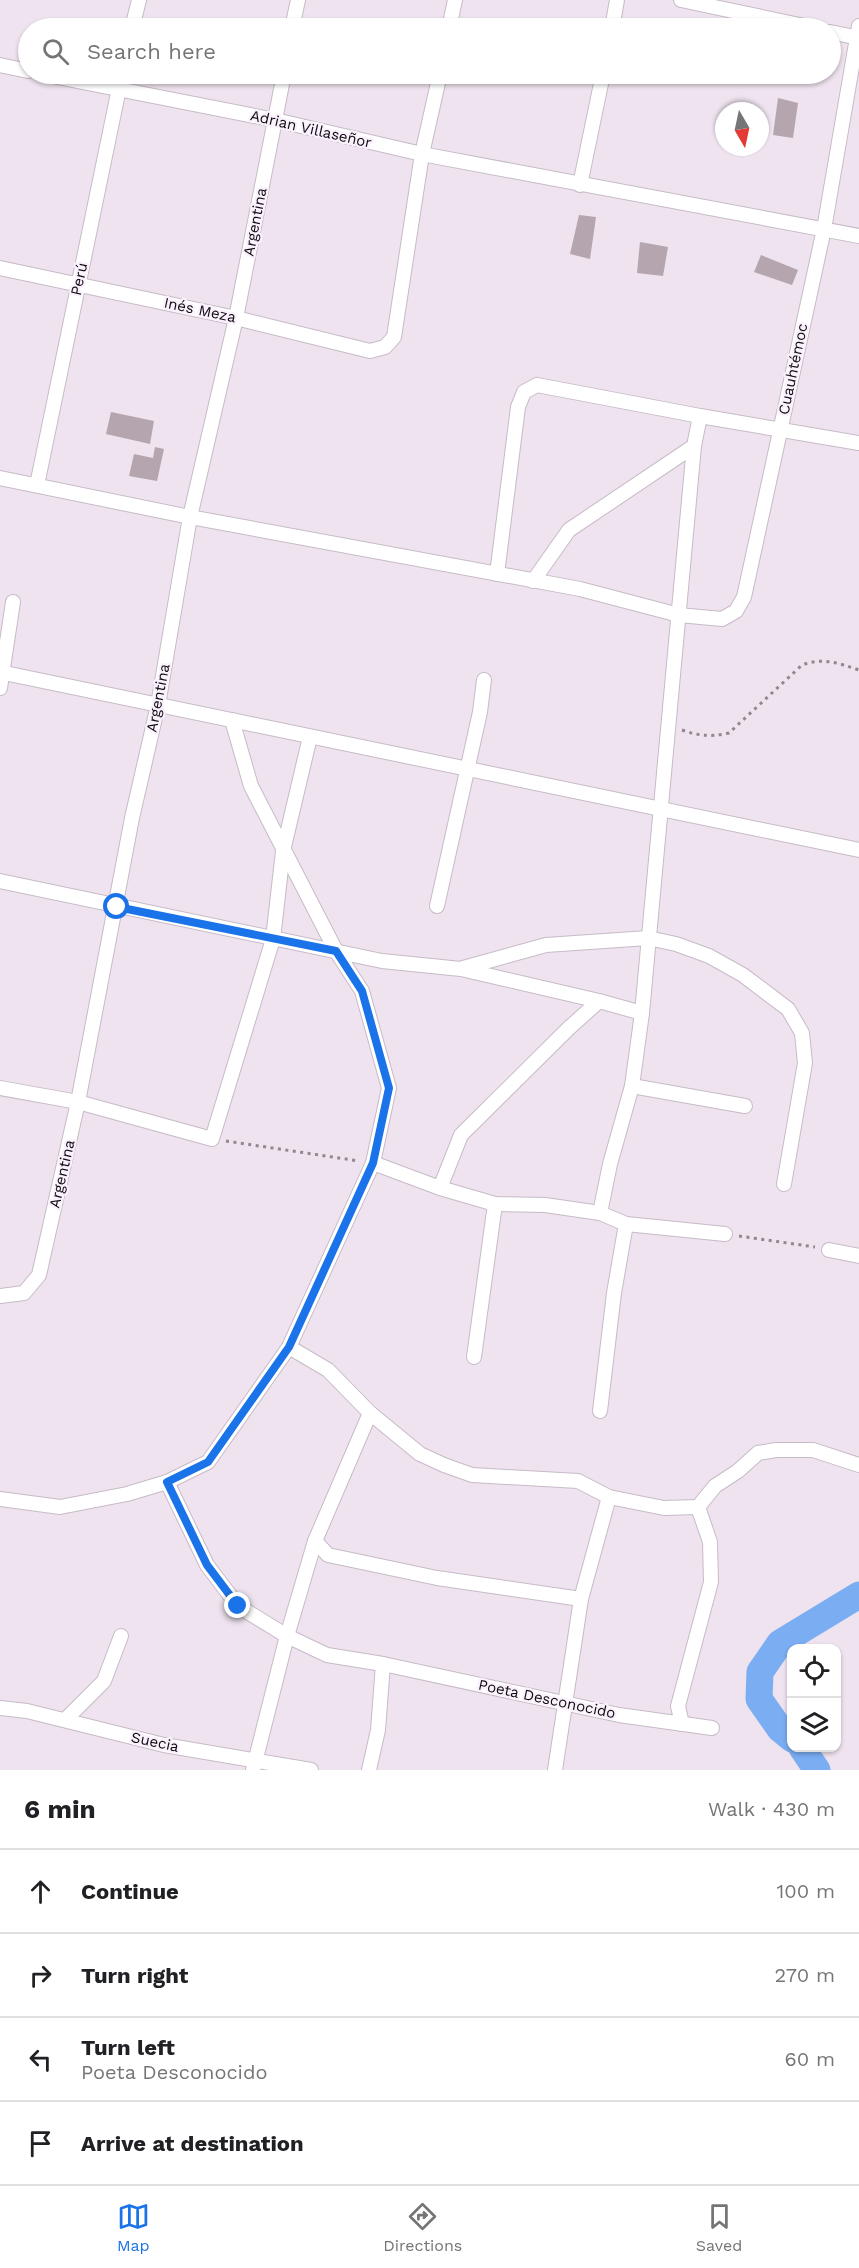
<!DOCTYPE html>
<meta charset="utf-8">
<style>
:root{--surface:#fff;--page:#f2f2f2;--text:#202124;--muted:#757577;--line:#e0e0e0;--accent:#1a73e8}
body{margin:0;font-family:"Work Sans",sans-serif;background:var(--page);color:var(--text)}
.controls{position:absolute;right:18px;bottom:18px;display:grid;overflow:hidden;border-radius:12px;box-shadow:0 2px 4px #0004}
.controls button{width:54px;height:54px;display:grid;place-items:center;padding:0;border:0;border-bottom:2px solid var(--line);background:var(--surface);color:var(--text);font:30px sans-serif}
.compass{position:absolute;left:715px;top:102px;width:54px;height:54px;border-radius:50%;background:var(--surface);box-shadow:0 2px 4px #0004;rotate:171deg}
.stop{position:absolute;width:18px;height:18px;margin:-14px;border:4px solid #1a73e8;border-radius:50%;background:#fff}
.stop.end{background:#1a73e8;border-color:#fff;box-shadow:0 2px 6px #0008}
.list{margin:0;padding:0;list-style:none}
h2{display:flex;justify-content:space-between;align-items:center;height:78px;margin:0;padding:0 24px;font-size:26px}
h2 small{font-size:20px;font-weight:400;color:var(--muted)}
.list li{display:grid;grid-template-columns:39px 1fr auto;gap:18px;align-items:center;box-sizing:border-box;height:84px;padding:0 24px;border-top:2px solid var(--line)}
.list b{display:block;font-size:22px;white-space:nowrap}
.list p{margin:0;font-size:20px;white-space:nowrap;color:var(--muted)}
.list em{font-size:20px;font-style:normal;color:var(--muted)}
.icon{flex:none;width:33px;height:33px;fill:none;stroke:currentColor;stroke-width:2;stroke-linecap:round;stroke-linejoin:round}
.map{position:relative;flex:none;width:859px;height:1770px;overflow:hidden}
.search{position:absolute;background:var(--surface);box-shadow:0 2px 4px #0004;left:18px;right:18px;top:18px;height:66px;display:flex;align-items:center;gap:15px;box-sizing:border-box;padding:0 21px;border-radius:33px;color:var(--muted);font-size:22px}
.sheet{height:414px;background:var(--surface)}
nav{display:flex;justify-content:space-around;align-items:center;box-sizing:border-box;height:84px;border-top:2px solid var(--line);background:var(--surface);font-size:16px;color:var(--muted)}
nav a{display:grid;justify-items:center;gap:3px}
nav .on{color:var(--accent)}
.map>svg:first-child{display:block}
.lines{fill:none;stroke-linecap:round;stroke-linejoin:round}
.river{stroke:#7aadf2;stroke-width:27}
.building{fill:#b4a5ae}
.street-casing{stroke:#c6bbc7;stroke-width:16}
.path{stroke:#8f8890;stroke-width:3;stroke-dasharray:3 4.5;stroke-linecap:butt}
.street{stroke:#fff;stroke-width:14}
.route{stroke:#1a73e8;stroke-width:8}
.labels{text-anchor:middle;dominant-baseline:central;stroke-width:4.5;stroke-linejoin:round;paint-order:stroke}
.street-label{font-size:15px;fill:#0e0b0f;stroke:#fbf0fd}
</style>
<div class="map">
<svg width="859" height="1770" viewBox="0 0 859 1770">
<rect width="100%" height="100%" fill="#eee3ef"/>
<g class="lines">
<g class="river">
<polyline points="792,1739 780,1729 759,1699 760,1672 780,1643 859,1595"/>
<polyline points="802,1748 817,1770"/>
</g>
</g>
<g class="building">
<polygon points="778,98 798,103 793,138 773,135"/>
<polygon points="579,215 596,217 590,259 570,254"/>
<polygon points="640,242 668,247 663,276 637,273"/>
<polygon points="761,255 798,270 792,285 754,272"/>
<polygon points="111,412 154,421 150,444 106,434"/>
<polygon points="155,447 164,449 157,481 129,476 134,454 153,458"/>
</g>
<g class="lines">
<defs>
<g id="street">
<polyline points="681,0 814,28"/>
<polyline points="132,28 139,0"/>
<polyline points="292,28 298,0"/>
<polyline points="449,28 455,0"/>
<polyline points="612,28 617,0"/>
<polyline points="830,32 859,38"/>
<polyline points="0,65 28,71"/>
<polyline points="42,74 275,120 422,154 859,236"/>
<polyline points="580,185 603,74"/>
<polyline points="0,268 236,318 370,351 385,347 394,337 422,154 440,74"/>
<polyline points="0,478 190,517 580,589 679,615 722,619 736,611 744,597 824,229 859,26"/>
<polyline points="37,485 122,74"/>
<polyline points="497,574 518,407 524,392 537,385 700,416"/>
<polyline points="533,581 569,530 694,446 700,416 859,443"/>
<polyline points="0,672 859,850"/>
<polyline points="0,688 13,602"/>
<polyline points="0,881 382,961 461,969 599,1001"/>
<polyline points="437,906 480,712 484,680"/>
<polyline points="463,968 546,945 648,938 676,944 709,956 743,975 788,1009 802,1033 805,1063 784,1184"/>
<polyline points="632,1086 745,1106"/>
<polyline points="0,1088 78,1102 212,1139 273,939 283,851 310,737"/>
<polyline points="373,1163 440,1188 495,1204 545,1205 600,1213 626,1224 725,1234"/>
<polyline points="440,1188 461,1135 569,1028 599,1001 642,1013"/>
<polyline points="600,1213 610,1164 632,1086 642,1013 694,446"/>
<polyline points="829,1250 859,1256"/>
<polyline points="0,1296 24,1293 39,1275 78,1102 132,818 158,705 190,517 236,318 284,74"/>
<polyline points="289,1347 328,1370 370,1413 420,1454 444,1465 472,1475 578,1481 609,1497 664,1508 698,1507 715,1486 738,1471 758,1453 776,1450 813,1450 859,1465"/>
<polyline points="474,1357 495,1204"/>
<polyline points="600,1411 614,1293 626,1224"/>
<polyline points="167,1482 207,1565 238,1606 287,1636 327,1655 383,1664 619,1715 712,1728"/>
<polyline points="0,1499 60,1507 127,1494 167,1482 208,1462 289,1347 373,1163 389,1088 362,991 336,951 251,786 232,720"/>
<polyline points="315,1541 328,1555 437,1578 581,1599"/>
<polyline points="0,1708 27,1711 164,1745 311,1770"/>
<polyline points="65,1720 104,1681 121,1636"/>
<polyline points="682,1724 678,1706 711,1582 710,1542 698,1507"/>
<polyline points="253,1770 287,1636 315,1541 370,1413"/>
<polyline points="369,1770 378,1730 383,1664"/>
<polyline points="555,1770 581,1599 609,1497"/>
</g>
</defs>
<use href="#street" class="street-casing"/>
<g class="path">
<path d="M 682,730 C 699,736 711,737 729,733 L 802,665 C 823,657 838,663 859,670"/>
<polyline points="226,1141 359,1161"/>
<polyline points="739,1236 815,1247"/>
</g>
<use href="#street" class="street"/>
</g>
<g class="lines">
<polyline class="route" points="117,907 336,951 362,991 389,1088 373,1163 289,1347 208,1462 167,1482 207,1565 238,1606"/>
</g>
<g class="labels">
<g class="street-label">
<text transform="translate(311 129) rotate(13)">Adrian Villaseñor</text>
<text transform="translate(255 222) rotate(-79)">Argentina</text>
<text transform="translate(79 279) rotate(-78)">Perú</text>
<text transform="translate(200 310) rotate(12)">Inés Meza</text>
<text transform="translate(793 369) rotate(-78)">Cuauhtémoc</text>
<text transform="translate(158 698) rotate(-79)">Argentina</text>
<text transform="translate(62 1174) rotate(-77)">Argentina</text>
<text transform="translate(547 1699) rotate(12)">Poeta Desconocido</text>
<text transform="translate(155 1742) rotate(12)">Suecia</text>
</g>
</g>
</svg>
<div class="controls">
<button><svg class="icon" aria-label="locate" viewBox="0 0 24 24"><circle cx="12" cy="12" r="6"/><path d="M12 2v4M12 18v4M2 12h4M18 12h4"/></svg></button>
<button><svg class="icon" aria-label="layers" viewBox="0 0 24 24"><path d="M12 4l9 5-9 5-9-5zM3 14l9 5 9-5"/></svg></button>
</div>
<svg class="compass" viewBox="-18 -18 36 36"><path d="M0-13l5 13h-10z" fill="#e53935"/><path d="M0 13l5-13h-10z" fill="#757577"/></svg>
<div class="stop" style="left:117px;top:907px"></div>
<div class="stop end" style="left:238px;top:1606px"></div>
<div class="search"><svg class="icon" aria-label="search" viewBox="0 0 24 24"><circle cx="10" cy="10" r="6"/><path d="M15 15l6 6"/></svg>Search here</div>
</div>
<section class="sheet">
<h2>6 min<small>Walk · 430 m</small></h2>
<ul class="list">
<li><svg class="icon" aria-label="ahead" viewBox="0 0 24 24"><path d="M12 20V5M6 11l6-6 6 6"/></svg><div><b>Continue</b></div><em>100 m</em></li>
<li><svg class="icon" aria-label="right" viewBox="0 0 24 24"><path d="M7 20v-9h11M14 6l5 5-5 5"/></svg><div><b>Turn right</b></div><em>270 m</em></li>
<li><svg class="icon" aria-label="left" viewBox="0 0 24 24"><path d="M17 20v-9H6M10 6l-5 5 5 5"/></svg><div><b>Turn left</b><p>Poeta Desconocido</p></div><em>60 m</em></li>
<li><svg class="icon" aria-label="arrive" viewBox="0 0 24 24"><path d="M6 21V4h12l-3 4 3 4H6"/></svg><div><b>Arrive at destination</b></div></li>
</ul>
</section>
<nav>
<a class="on"><svg class="icon" aria-label="map" viewBox="0 0 24 24"><path d="M3 6l6-2 6 2 6-2v14l-6 2-6-2-6 2zM9 4v14M15 6v14"/></svg>Map</a>
<a><svg class="icon" aria-label="directions" viewBox="0 0 24 24"><path d="M12 3l9 9-9 9-9-9zM9 14v-3h6M13 9l2 2-2 2"/></svg>Directions</a>
<a><svg class="icon" aria-label="saved" viewBox="0 0 24 24"><path d="M7 4h10v16l-5-4-5 4z"/></svg>Saved</a>
</nav>
